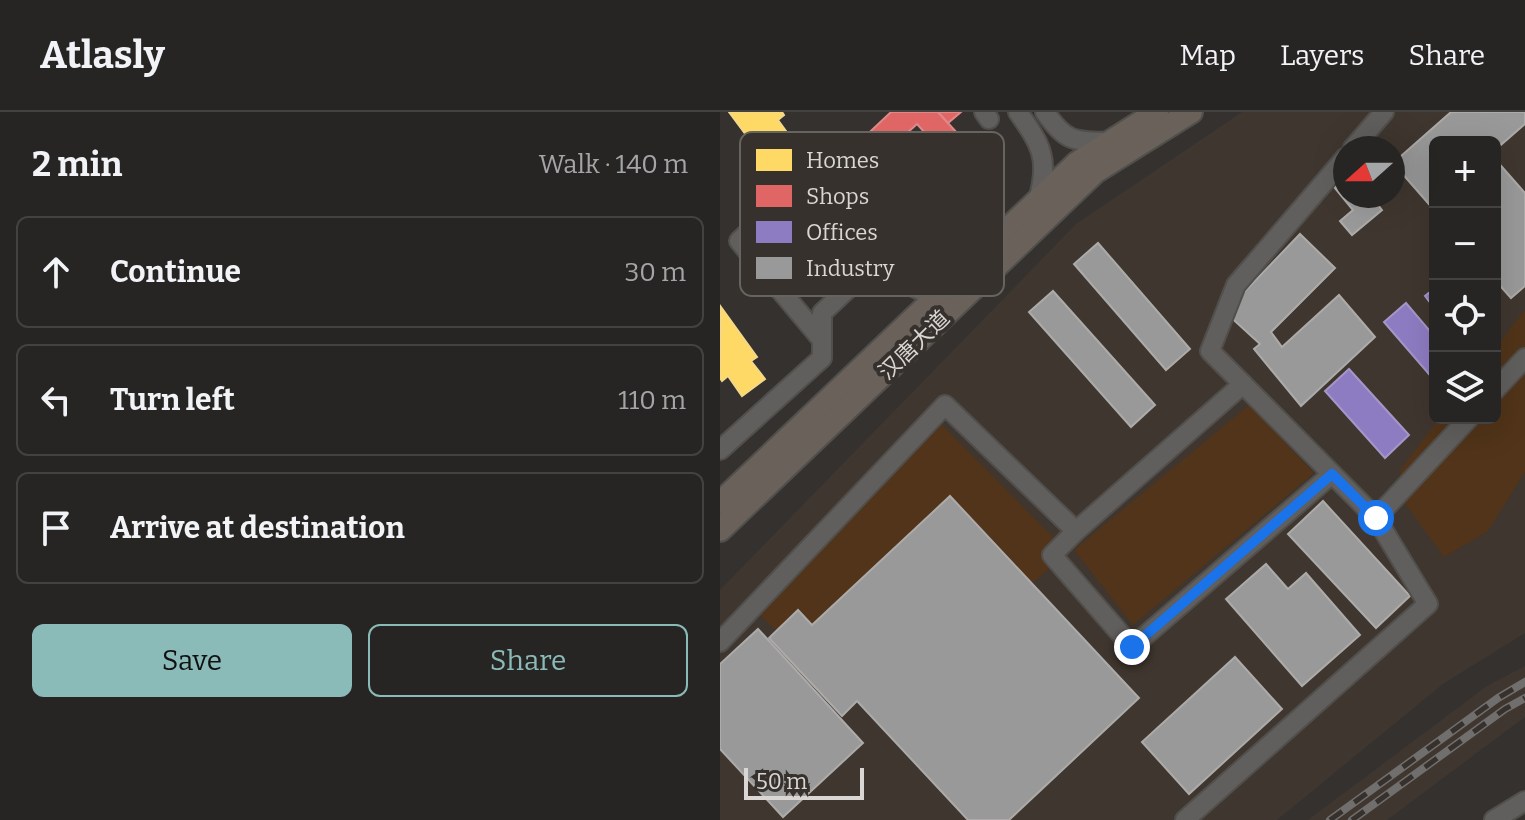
<!DOCTYPE html>
<meta charset="utf-8">
<style>
:root{--surface:#272523;--page:#333130;--text:#f1f3f6;--muted:#a4a5a6;--line:#434241;--accent:#8bbbb9}
body{margin:0;font-family:Bitter,"Noto Sans SC",serif;background:var(--page);color:var(--text)}
.controls{position:absolute;right:24px;top:24px;display:grid;overflow:hidden;border-radius:12px;box-shadow:0 8px 32px #0002}
.controls button{width:72px;height:72px;display:grid;place-items:center;padding:0;border:0;border-bottom:2px solid var(--line);background:var(--surface);color:var(--text);font:40px sans-serif}
.compass{position:absolute;left:613px;top:24px;width:72px;height:72px;border-radius:50%;background:var(--surface);box-shadow:0 8px 32px #0002;rotate:249deg}
.scale{position:absolute;left:24px;bottom:20px;width:120px;box-sizing:border-box;padding-left:8px;border:4px solid #d9d6d3;border-top:0;font-size:22px;line-height:28px;white-space:nowrap;color:#d9d6d3;-webkit-text-stroke:6px #36312d;paint-order:stroke}
.stop{position:absolute;width:24px;height:24px;margin:-18px;border:6px solid #1a73e8;border-radius:50%;background:#fff}
.stop.end{background:#1a73e8;border-color:#fff;box-shadow:0 2px 8px #0008}
.list{margin:0;padding:0;list-style:none}
h2{display:flex;justify-content:space-between;align-items:center;height:104px;margin:0;padding:0 32px;font-size:34px}
h2 small{font-size:26px;font-weight:400;color:var(--muted)}
.list li{display:grid;grid-template-columns:52px 1fr auto;gap:24px;align-items:center;box-sizing:border-box;height:112px;margin:0 16px 16px;padding:0 16px;border:2px solid var(--line);border-radius:12px}
.list b{display:block;font-size:30px;white-space:nowrap}
.list em{font-size:26px;font-style:normal;color:var(--muted)}
.actions{display:flex;gap:16px;padding:24px 32px}
.actions a{flex:1;padding:18px 0;border:2px solid var(--accent);border-radius:12px;text-align:center;font-size:28px;color:var(--accent)}
.actions .main{background:var(--accent);color:#111}
.icon{flex:none;width:44px;height:44px;fill:none;stroke:currentColor;stroke-width:2;stroke-linecap:round;stroke-linejoin:round}
.map{position:relative;flex:none;width:805px;height:708px;overflow:hidden}
header{display:flex;align-items:center;gap:48px;box-sizing:border-box;height:112px;padding:0 40px;background:var(--surface);border-bottom:2px solid var(--line)}
header strong{font-size:38px}
nav{display:flex;gap:44px;margin-inline-start:auto;font-size:28px}
main{display:flex}
aside{flex:1;background:var(--surface)}
.map>svg:first-child{display:block}
.built{fill:#3f362f;fill-rule:evenodd}
.green{fill:#513419}
.homes{fill:#ffd966;stroke:#f4d887;stroke-width:2}
.shops{fill:#e06666;stroke:#de8887;stroke-width:2;fill-rule:evenodd}
.offices{fill:#8e7cc3;stroke:#a497c8;stroke-width:2}
.industry{fill:#999;stroke:#acabaa;stroke-width:2}
.lines{fill:none;stroke-linecap:round;stroke-linejoin:round}
.minor-casing{stroke:#514f4c;stroke-width:22}
.major-casing{stroke:#514f4c;stroke-width:26}
.minor{stroke:#615f5e;stroke-width:18}
.major{stroke:#69615a;stroke-width:22}
.rail-casing{stroke:#716f6e;stroke-width:8}
.rail{stroke:#36312d;stroke-width:5;stroke-dasharray:15;stroke-linecap:butt}
.route{stroke:#1a73e8;stroke-width:10}
.labels{text-anchor:middle;dominant-baseline:central;stroke-width:8;stroke-linejoin:round;paint-order:stroke}
.street-label{font-size:22px;fill:#d9d6d3;stroke:#36312d}
.key{fill:#36312d;stroke:#67635f;stroke-width:2}
.key-label{font-size:22px;fill:#d9d6d3}
</style>
<header>
<strong>Atlasly</strong>
<nav><a>Map</a><a>Layers</a><a>Share</a></nav>
</header>
<main>
<aside>
<h2>2 min<small>Walk · 140 m</small></h2>
<ul class="list">
<li><svg class="icon" aria-label="ahead" viewBox="0 0 24 24"><path d="M12 20V5M6 11l6-6 6 6"/></svg><div><b>Continue</b></div><em>30 m</em></li>
<li><svg class="icon" aria-label="left" viewBox="0 0 24 24"><path d="M17 20v-9H6M10 6l-5 5 5 5"/></svg><div><b>Turn left</b></div><em>110 m</em></li>
<li><svg class="icon" aria-label="arrive" viewBox="0 0 24 24"><path d="M6 21V4h12l-3 4 3 4H6"/></svg><div><b>Arrive at destination</b></div></li>
</ul>
<div class="actions"><a class="main">Save</a><a>Share</a></div>
</aside>
<div class="map">
<svg width="805" height="708" viewBox="0 0 805 708">
<rect width="100%" height="100%" fill="#34312f"/>
<g class="built">
<path d="M 522,0 L 805,0 L 805,521 L 723,572 L 557,708 L 0,708 L 0,478 L 356,112 ZM 715,30 L 775,30 L 775,306 L 715,306 ZM 625,36 L 673,36 L 673,84 L 625,84 Z"/>
<polygon points="805,554 805,605 667,708 588,708 767,574"/>
</g>
<g class="green">
<polygon points="805,198 805,360 768,419 724,445 684,390 680,358 720,306 775,306 775,236"/>
<polygon points="529,293 594,361 413,513 354,438"/>
<polygon points="221,312 348,440 304,479 85,546 40,503"/>
</g>
<g class="homes">
<polygon points="9,0 62,0 64,3 58,8 71,26 49,42 35,23 29,27"/>
<polygon points="1,195 37,245 31,249 45,267 22,284 8,264 2,269 0,266"/>
</g>
<g class="shops">
<path d="M 171,0 L 218,0 L 258,44 L 199,99 L 137,32 ZM 197,12 L 224,42 L 203,62 L 175,32 Z"/>
<polygon points="218,0 241,0 228,11"/>
</g>
<g class="offices">
<polygon points="715,176 715,197 705,184"/>
<polygon points="686,191 715,225 715,269 664,210"/>
<polygon points="629,257 689,323 665,346 605,279"/>
</g>
<g class="industry">
<polygon points="731,0 805,0 805,12 775,38 775,30 715,30 715,99 673,51"/>
<polygon points="775,47 805,81 805,174 791,186 775,168"/>
<polygon points="625,66 625,84 651,84 662,98 632,123 620,109 633,98 614,75"/>
<polygon points="580,122 615,156 551,220 562,235 619,183 655,225 581,294 534,237 540,232 505,200"/>
<polygon points="378,131 470,237 446,258 354,152"/>
<polygon points="333,179 435,293 411,315 309,200"/>
<polygon points="230,384 419,586 289,708 248,708 137,589 122,604 49,526 78,498 92,513"/>
<polygon points="603,389 690,484 656,516 568,422"/>
<polygon points="546,452 568,477 586,461 640,523 582,574 506,487"/>
<polygon points="38,517 143,631 63,705 0,637 0,552"/>
<polygon points="515,545 562,597 469,682 422,630"/>
</g>
<g class="lines">
<defs>
<g id="minor">
<polyline points="264,0 269,7"/>
<path d="M 298,0 C 321,33 330,47 318,88"/>
<path d="M 325,0 C 346,31 355,29 390,30"/>
<polyline points="633,36 664,0"/>
<polyline points="102,228 19,129 90,62 179,168"/>
<polyline points="775,278 805,246"/>
<polyline points="0,338 102,246 102,201 152,154 215,186"/>
<polyline points="656,406 749,306"/>
<polyline points="356,419 332,443 412,535 612,362"/>
<polyline points="0,530 225,293 356,419 523,272"/>
<polyline points="465,708 708,492 656,406 490,239 516,173 625,46"/>
<polyline points="774,708 805,689"/>
</g>
<g id="major">
<polyline points="0,391 357,51 437,0"/>
<polyline points="0,418 375,60 471,0"/>
</g>
</defs>
<use href="#minor" class="minor-casing"/>
<use href="#major" class="major-casing"/>
<use href="#minor" class="minor"/>
<use href="#major" class="major"/>
<defs>
<g id="rail">
<polyline points="610,708 778,586 805,570"/>
<polyline points="632,708 785,597 805,586"/>
</g>
</defs>
<use href="#rail" class="rail-casing"/>
<use href="#rail" class="rail"/>
</g>
<g class="lines">
<polyline class="route" points="412,535 612,362 656,406"/>
</g>
<g class="labels">
<g class="street-label">
<text transform="translate(194 233) rotate(-44)">汉唐大道</text>
</g>
</g>
<rect x="20" y="20" width="264" height="164" rx="12" class="key"/>
<rect x="36" y="37" width="36" height="22" fill="#ffd966"/>
<rect x="36" y="73" width="36" height="22" fill="#e06666"/>
<rect x="36" y="109" width="36" height="22" fill="#8e7cc3"/>
<rect x="36" y="145" width="36" height="22" fill="#999"/>
<g class="key-label">
<text x="86" y="56">Homes</text>
<text x="86" y="92">Shops</text>
<text x="86" y="128">Offices</text>
<text x="86" y="164">Industry</text>
</g>
</svg>
<div class="controls">
<button>+</button>
<button>−</button>
<button><svg class="icon" aria-label="locate" viewBox="0 0 24 24"><circle cx="12" cy="12" r="6"/><path d="M12 2v4M12 18v4M2 12h4M18 12h4"/></svg></button>
<button><svg class="icon" aria-label="layers" viewBox="0 0 24 24"><path d="M12 4l9 5-9 5-9-5zM3 14l9 5 9-5"/></svg></button>
</div>
<svg class="compass" viewBox="-18 -18 36 36"><path d="M0-13l5 13h-10z" fill="#e53935"/><path d="M0 13l5-13h-10z" fill="#a4a5a6"/></svg>
<div class="scale">50 m</div>
<div class="stop" style="left:656px;top:406px"></div>
<div class="stop end" style="left:412px;top:535px"></div>
</div>
</main>
